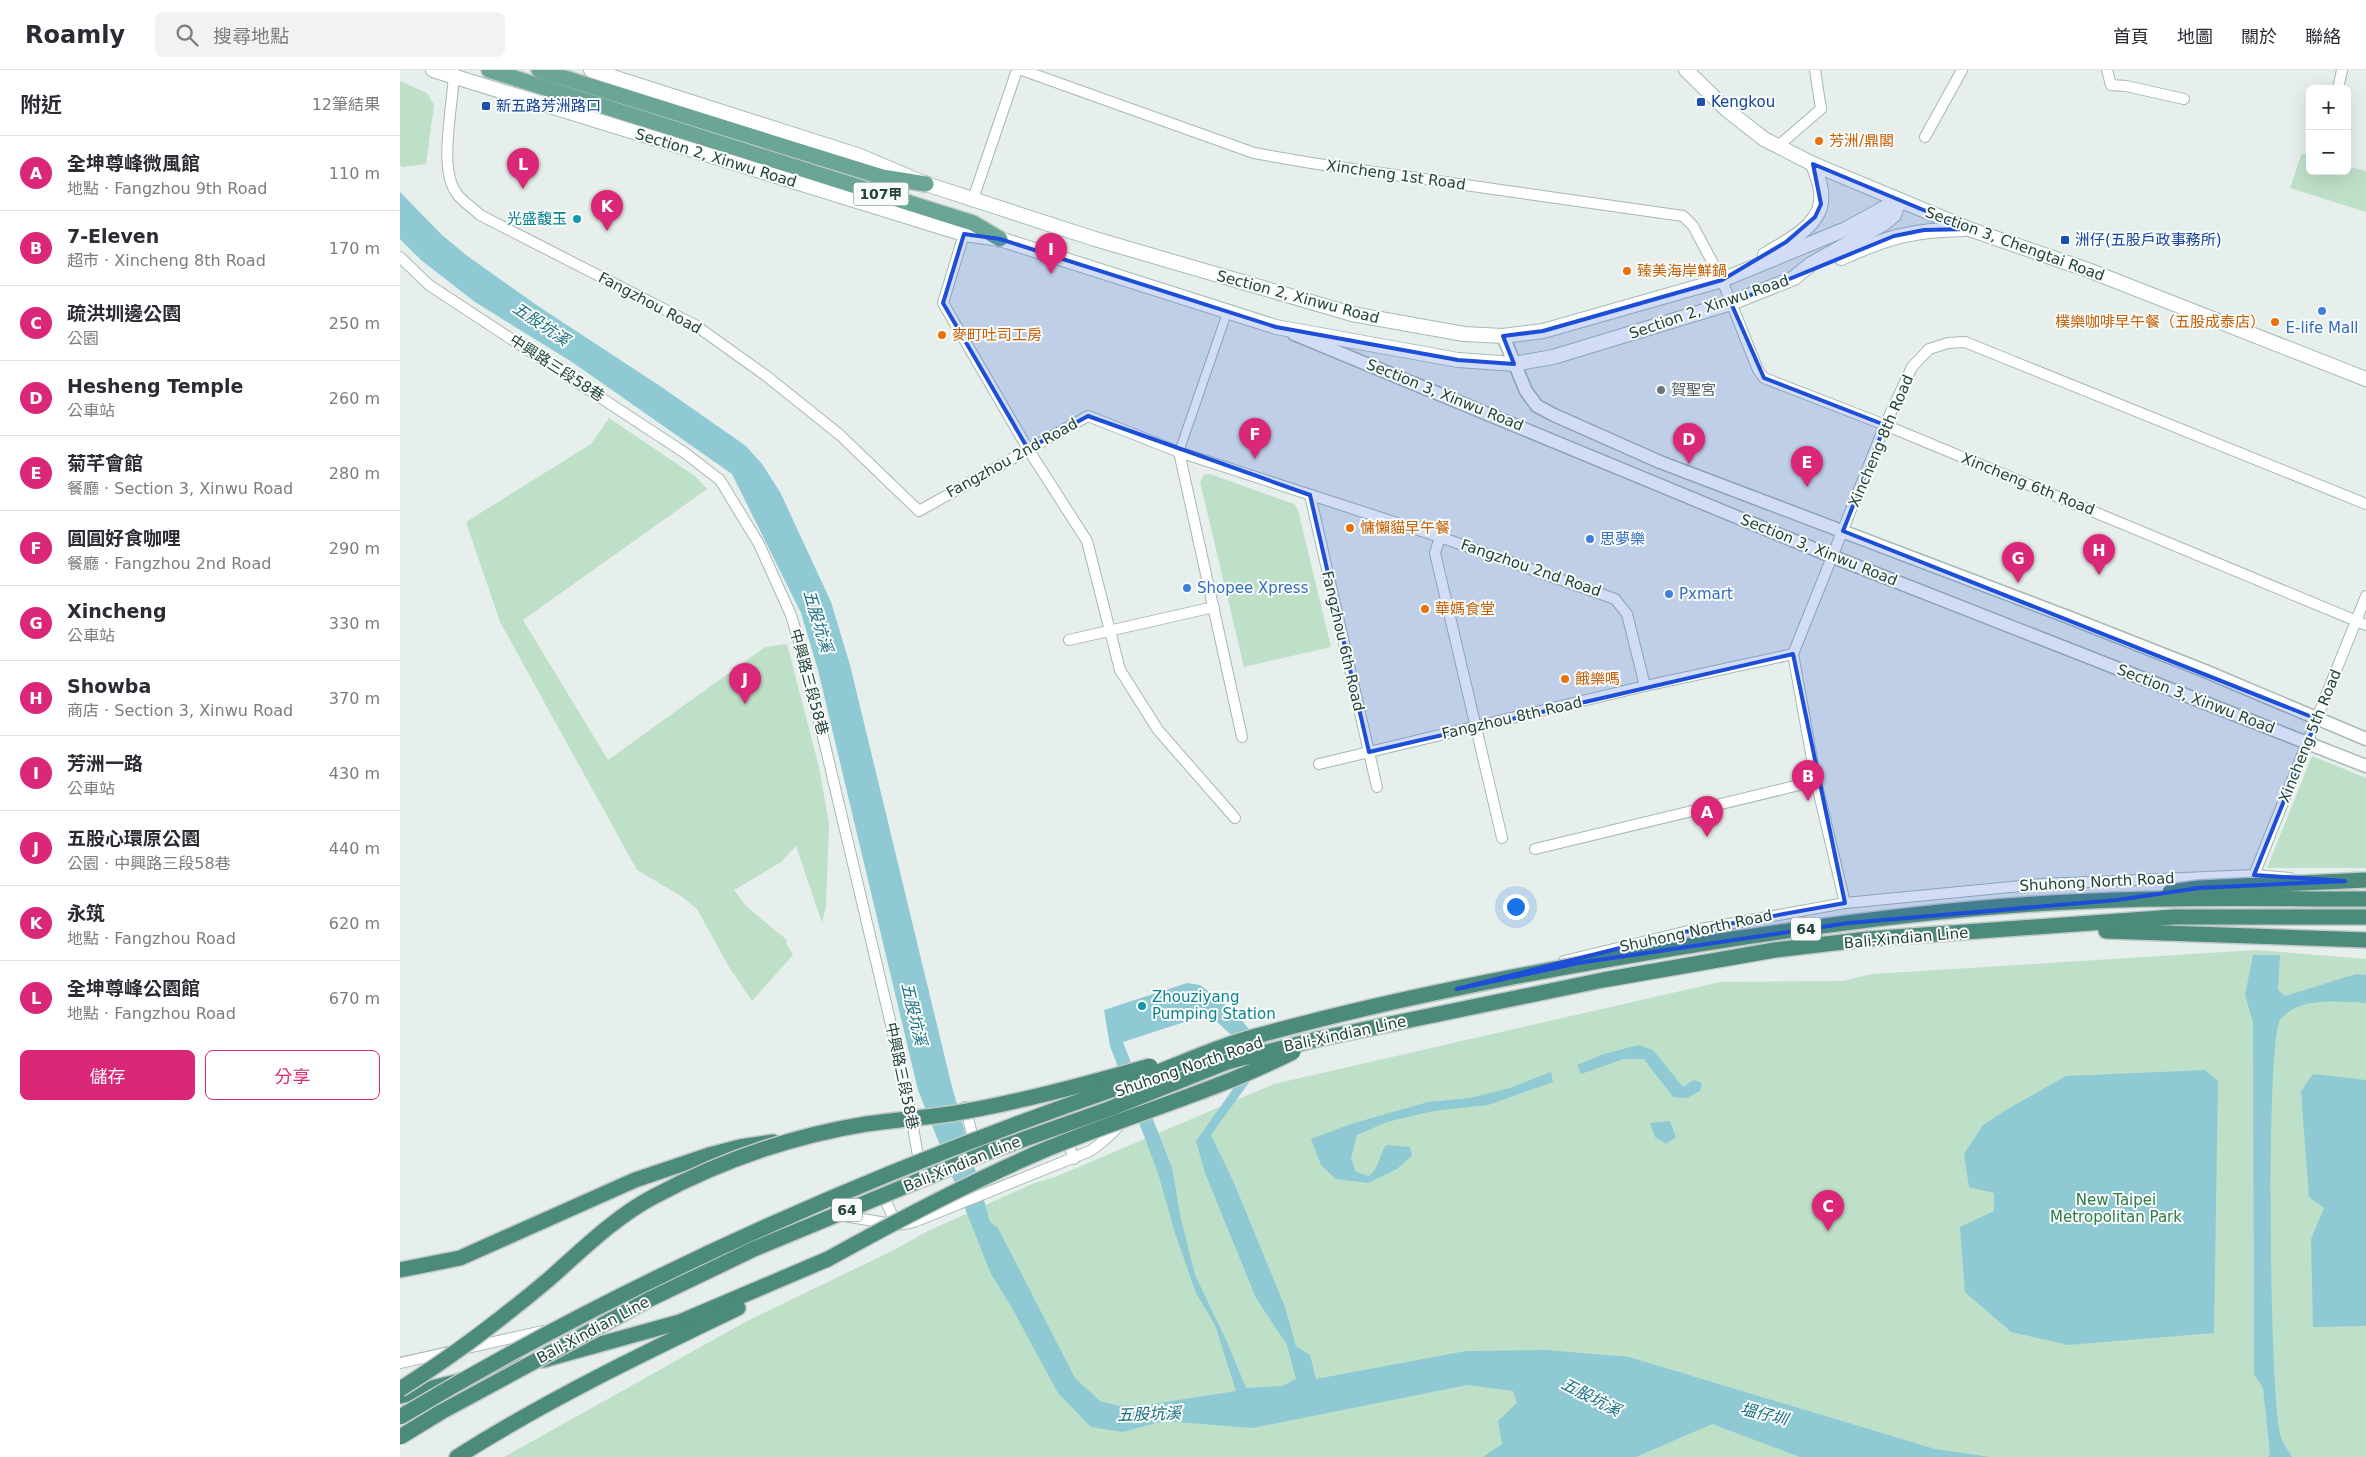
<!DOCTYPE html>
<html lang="zh-TW">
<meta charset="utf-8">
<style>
:root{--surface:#fff;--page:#f2f2f3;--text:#2b2b33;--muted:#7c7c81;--line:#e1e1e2;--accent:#db2777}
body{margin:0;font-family:"DejaVu Sans","Noto Sans TC",sans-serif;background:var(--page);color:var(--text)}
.controls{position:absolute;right:15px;top:15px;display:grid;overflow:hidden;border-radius:8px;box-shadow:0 5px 20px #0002}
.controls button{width:45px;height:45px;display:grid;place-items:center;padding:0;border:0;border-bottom:1px solid var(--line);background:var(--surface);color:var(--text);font:25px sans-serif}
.you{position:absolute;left:1115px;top:836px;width:18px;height:18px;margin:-12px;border:4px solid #fff;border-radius:50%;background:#1a73e8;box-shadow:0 0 0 8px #1a73e833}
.badge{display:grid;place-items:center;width:32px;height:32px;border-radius:50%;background:var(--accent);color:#fff;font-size:16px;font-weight:700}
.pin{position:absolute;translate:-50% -41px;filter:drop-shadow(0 1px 2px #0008)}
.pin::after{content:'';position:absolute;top:26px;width:18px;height:15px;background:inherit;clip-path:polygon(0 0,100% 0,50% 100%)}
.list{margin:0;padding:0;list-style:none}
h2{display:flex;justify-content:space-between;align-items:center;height:65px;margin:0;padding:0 20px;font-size:21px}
h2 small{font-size:16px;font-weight:400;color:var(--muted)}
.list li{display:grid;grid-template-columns:32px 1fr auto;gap:15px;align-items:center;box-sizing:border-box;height:75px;padding:0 20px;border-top:1px solid var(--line)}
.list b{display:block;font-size:19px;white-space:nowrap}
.list p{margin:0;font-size:16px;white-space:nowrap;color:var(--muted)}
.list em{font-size:16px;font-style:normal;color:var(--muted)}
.actions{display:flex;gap:10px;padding:15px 20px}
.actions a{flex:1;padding:11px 0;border:1px solid var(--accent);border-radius:8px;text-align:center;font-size:18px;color:var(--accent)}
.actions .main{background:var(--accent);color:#fff}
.icon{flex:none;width:28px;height:28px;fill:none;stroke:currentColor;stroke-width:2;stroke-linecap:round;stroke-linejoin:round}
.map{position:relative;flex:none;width:1966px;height:1387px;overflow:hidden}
header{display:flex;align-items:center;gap:30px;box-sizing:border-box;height:70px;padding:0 25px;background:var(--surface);border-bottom:1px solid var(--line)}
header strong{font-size:24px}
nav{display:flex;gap:28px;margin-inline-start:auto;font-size:18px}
.search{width:350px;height:45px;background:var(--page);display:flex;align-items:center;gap:12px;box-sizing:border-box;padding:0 18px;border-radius:8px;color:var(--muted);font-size:19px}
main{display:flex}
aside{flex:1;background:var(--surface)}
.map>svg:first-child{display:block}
.green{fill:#bfe0c8}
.water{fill:#8ec9d4;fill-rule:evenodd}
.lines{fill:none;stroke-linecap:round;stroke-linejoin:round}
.pedestrian-casing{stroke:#a8b8b2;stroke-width:10}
.minor-casing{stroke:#a8b8b2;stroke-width:12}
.tertiary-casing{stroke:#a8b8b2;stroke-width:15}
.secondary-casing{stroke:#a4bbb3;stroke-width:16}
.primary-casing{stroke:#c2cac8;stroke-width:18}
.trunk-casing{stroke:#c2cac8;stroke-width:18}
.pedestrian{stroke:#fff;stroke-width:8}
.minor{stroke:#fff;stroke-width:10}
.tertiary{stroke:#fff;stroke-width:12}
.secondary{stroke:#fff;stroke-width:14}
.primary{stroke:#6aa596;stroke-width:15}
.trunk{stroke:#4c8a7c;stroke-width:15}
.trunk-bridge-casing{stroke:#c2cac8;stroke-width:18;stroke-linecap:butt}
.trunk-bridge{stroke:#4c8a7c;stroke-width:15}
.marked{fill:#1d4ed8;fill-opacity:0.2;stroke:#1d4ed8;stroke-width:4;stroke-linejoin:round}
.transit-dot{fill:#1a4fb4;stroke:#f7fbf9;stroke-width:2}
.food-dot{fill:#e8710a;stroke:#f7fbf9;stroke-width:2}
.culture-dot{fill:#0f9aa8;stroke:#f7fbf9;stroke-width:2}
.shop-dot{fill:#3f7fe0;stroke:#f7fbf9;stroke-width:2}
.worship-dot{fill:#6b7280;stroke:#f7fbf9;stroke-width:2}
.labels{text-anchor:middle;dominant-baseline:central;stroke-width:4;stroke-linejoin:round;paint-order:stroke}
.shield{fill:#f7fbf9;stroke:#637a73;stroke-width:1}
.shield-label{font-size:14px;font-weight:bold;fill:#24423a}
.transit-label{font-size:15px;fill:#164399;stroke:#f7fbf9;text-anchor:start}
.food-label{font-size:15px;fill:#c56008;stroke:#f7fbf9;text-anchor:start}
.street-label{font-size:15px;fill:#24423a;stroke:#f7fbf9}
.culture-label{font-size:15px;fill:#0d838f;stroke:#f7fbf9;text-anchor:end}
.shop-label{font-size:15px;fill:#366cbe;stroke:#f7fbf9;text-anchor:start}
.worship-label{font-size:15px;fill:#5b616d;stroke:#f7fbf9;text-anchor:start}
.park-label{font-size:15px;fill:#2d7a4b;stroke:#f7fbf9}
.water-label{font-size:16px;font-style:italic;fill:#1c6f80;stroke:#f7fbf9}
</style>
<header>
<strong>Roamly</strong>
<div class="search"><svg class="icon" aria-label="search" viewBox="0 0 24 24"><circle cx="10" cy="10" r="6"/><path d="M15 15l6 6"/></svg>搜尋地點</div>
<nav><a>首頁</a><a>地圖</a><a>關於</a><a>聯絡</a></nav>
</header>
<main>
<aside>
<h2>附近<small>12筆結果</small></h2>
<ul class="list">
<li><span class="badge">A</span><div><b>全坤尊峰微風館</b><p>地點 · Fangzhou 9th Road</p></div><em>110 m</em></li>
<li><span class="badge">B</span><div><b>7-Eleven</b><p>超市 · Xincheng 8th Road</p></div><em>170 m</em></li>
<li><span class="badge">C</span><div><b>疏洪圳邊公園</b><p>公園</p></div><em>250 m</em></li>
<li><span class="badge">D</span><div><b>Hesheng Temple</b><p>公車站</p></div><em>260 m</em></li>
<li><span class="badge">E</span><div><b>菊芊會館</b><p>餐廳 · Section 3, Xinwu Road</p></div><em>280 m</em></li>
<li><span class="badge">F</span><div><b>圓圓好食咖哩</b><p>餐廳 · Fangzhou 2nd Road</p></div><em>290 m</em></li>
<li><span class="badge">G</span><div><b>Xincheng</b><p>公車站</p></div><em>330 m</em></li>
<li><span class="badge">H</span><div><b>Showba</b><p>商店 · Section 3, Xinwu Road</p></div><em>370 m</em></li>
<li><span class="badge">I</span><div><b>芳洲一路</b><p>公車站</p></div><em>430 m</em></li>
<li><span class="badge">J</span><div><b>五股心環原公園</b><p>公園 · 中興路三段58巷</p></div><em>440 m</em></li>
<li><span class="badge">K</span><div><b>永筑</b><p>地點 · Fangzhou Road</p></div><em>620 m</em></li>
<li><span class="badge">L</span><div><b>全坤尊峰公園館</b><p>地點 · Fangzhou Road</p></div><em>670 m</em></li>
</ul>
<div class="actions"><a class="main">儲存</a><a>分享</a></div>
</aside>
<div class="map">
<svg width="1966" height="1387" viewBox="0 0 1966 1387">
<rect width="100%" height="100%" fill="#e6efeb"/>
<g class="green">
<polygon points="0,11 27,23 34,35 26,94 2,97 0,95"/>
<polygon points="1902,83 1910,86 1910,101 1947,101 1947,96 1966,101 1966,142 1890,118"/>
<polygon points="209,348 295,406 307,419 123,550 208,690 365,577 387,574 419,697 429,754 426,837 422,853 396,776 381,792 334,820 346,836 387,870 386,873 393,885 352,931 329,897 297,839 281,826 237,800 100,552 66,452 191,374"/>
<polygon points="810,404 894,434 898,440 931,577 844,597 800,412 804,405"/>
<polygon points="1912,686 1966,708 1966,798 1867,798"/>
<polygon points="1856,880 1966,889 1966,1387 104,1387 347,1251 494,1180 526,1162 634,1113 655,1107 874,1014 1320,912 1442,911 1472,904"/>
</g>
<g class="water">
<path d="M 0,122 L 42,165 L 66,185 L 138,236 L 260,316 L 346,376 L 362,394 L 380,422 L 431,532 L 450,595 L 551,1013 L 590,1152 L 598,1158 L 675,1308 L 700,1331 L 719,1336 L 746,1335 L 836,1321 L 815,1255 L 796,1223 L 775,1163 L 758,1103 L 710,976 L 704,940 L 787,913 L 800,915 L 836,943 L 853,964 L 860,977 L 858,1000 L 811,1065 L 834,1113 L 885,1237 L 896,1276 L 910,1285 L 916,1309 L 1066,1281 L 1147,1280 L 1229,1287 L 1535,1379 L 1590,1387 L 1400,1387 L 1312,1354 L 1236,1387 L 1083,1387 L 1102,1374 L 1098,1351 L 1117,1333 L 1113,1321 L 1067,1315 L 852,1358 L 764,1351 L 723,1362 L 691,1357 L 658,1323 L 612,1238 L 591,1204 L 518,1020 L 418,600 L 401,543 L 332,404 L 172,292 L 75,232 L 21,190 L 0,169 ZM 803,946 L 814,949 L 842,975 L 850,995 L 796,1071 L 805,1103 L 856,1228 L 887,1275 L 896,1309 L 882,1316 L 846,1318 L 827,1272 L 795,1205 L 781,1149 L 772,1098 L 723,972 Z"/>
<path d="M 1853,885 L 1880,885 L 1878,920 L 1885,926 L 1956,904 L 1966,905 L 1966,933 C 1939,932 1898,926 1880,950 C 1866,970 1869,1332 1881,1367 C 1883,1374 1889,1381 1892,1387 L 1868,1387 L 1870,1383 L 1863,1318 L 1854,1304 L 1853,952 L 1845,925 Z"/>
<polygon points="1238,975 1253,980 1283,1017 1294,1010 1302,1013 1300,1021 1287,1028 1273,1027 1244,989 1224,989 1181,1004 1177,995 1201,985"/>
<polygon points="1805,1000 1818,1011 1814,1263 1668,1275 1611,1262 1565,1222 1560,1157 1594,1141 1594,1123 1569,1117 1564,1084 1583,1055 1606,1040 1666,1006"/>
<path d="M 1151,1002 L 1153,1012 L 1088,1035 L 1033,1041 L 987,1052 L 957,1065 L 951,1088 L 956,1102 L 969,1106 C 981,1095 978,1088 986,1075 L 1010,1077 L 1012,1086 L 997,1099 L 968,1113 L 936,1109 L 921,1095 L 911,1069 L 951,1054 L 1028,1032 L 1070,1028 L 1110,1018 Z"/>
<polygon points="1913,1004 1966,1010 1966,1256 1913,1257 1911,1169 1924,1138 1909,1127 1901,1021"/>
<polygon points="1270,1051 1276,1067 1266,1074 1255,1067 1250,1053"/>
</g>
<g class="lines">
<defs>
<polyline id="pedestrian" points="779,382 827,243"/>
<g id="minor">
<path d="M 54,0 C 54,33 37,98 57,124 C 63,132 73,138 80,145 L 295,255 L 365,305 L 440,365 L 519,441 L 688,346 L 779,382 L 1040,467 L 1215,529 L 1227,544 L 1245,616"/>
<polyline points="622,0 854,83 911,93 1283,146 1293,156 1322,210 1358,300 1364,308 1485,355 1966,555"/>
<polyline points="1707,0 1711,15 1726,16 1784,29"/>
<polyline points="1938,19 1942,0"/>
<polyline points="1525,67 1562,0"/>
<polyline points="1378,76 1421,39 1415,0"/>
<polyline points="573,129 617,0"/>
<polyline points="564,164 543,233 628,379 687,471 720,600 758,660 835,748"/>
<polyline points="0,187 29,215 285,383 320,410 359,474 391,545 407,599 506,1018 520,1097"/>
<polyline points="779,382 842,667"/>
<polyline points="910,425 977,717"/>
<polyline points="1040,467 1035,483 1102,768"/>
<polyline points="669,570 814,537"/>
<polyline points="919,694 1245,616 1393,584"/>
<polyline points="1135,779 1416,711"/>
<polyline points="1854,805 1966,526"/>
<polyline points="1445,833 1416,711 1393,584 1485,355 1512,297 1529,279 1548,273 1565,272 1966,434"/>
<polyline points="1164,891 1284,862 1445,833 1642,814 1854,805 1890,808"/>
<polyline points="810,989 844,977"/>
<polyline points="565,1037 575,1075"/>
<polyline points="659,1050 674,1089"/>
<polyline points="478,1115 496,1153"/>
<path d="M 414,1141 L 498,1155 L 514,1152 L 690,1081 C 718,1063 735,1035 754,1009"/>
<polyline points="195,1246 317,1187"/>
<polyline points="0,1293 143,1261"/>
</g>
<g id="tertiary">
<polyline points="894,264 1431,486 1966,696"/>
<polyline points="1103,266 1126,321 1137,336 1154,345 1260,392 1668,547 1805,601 1966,669"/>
</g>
<g id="secondary">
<polyline points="33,0 564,164 600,169 876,257 1058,290 1114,294 1153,287 1331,233 1394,208 1411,194 1483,154 1494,145 1499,130"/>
<polyline points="191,0 460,86 526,114 695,169 952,244 1064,264 1103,266 1143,261 1322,210 1446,159 1499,130"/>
<polyline points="1286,0 1327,40 1364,69 1413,94 1569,159 1688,200 1966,309"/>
<path d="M 1365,185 C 1384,173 1418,158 1421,132 C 1423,119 1417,106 1413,94"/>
<path d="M 1441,188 C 1488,167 1512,160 1564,159"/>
</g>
<g id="primary">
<polyline points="89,0 560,149 573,153 600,169"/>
<polyline points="139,0 482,107 526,114"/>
</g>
<g id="trunk">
<polyline points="1706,861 1966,870"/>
<polyline points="918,969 1203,910 1375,880 1468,869 1774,847 1966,847"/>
<polyline points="0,1200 60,1188 235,1110 309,1085 340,1077 373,1072"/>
<polyline points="143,1290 280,1252 428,1189"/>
<polyline points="0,1326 120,1296"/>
<path d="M 57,1387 C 147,1330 242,1284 338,1238"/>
</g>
</defs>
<use href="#pedestrian" class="pedestrian-casing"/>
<use href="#minor" class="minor-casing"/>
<use href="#tertiary" class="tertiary-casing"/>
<use href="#secondary" class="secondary-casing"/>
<use href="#primary" class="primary-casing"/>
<use href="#trunk" class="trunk-casing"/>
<use href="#pedestrian" class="pedestrian"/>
<use href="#minor" class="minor"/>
<use href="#tertiary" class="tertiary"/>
<use href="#secondary" class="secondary"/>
<use href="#primary" class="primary"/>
<use href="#trunk" class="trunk"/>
<defs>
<g id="trunk-bridge">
<polyline points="1770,822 1799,818 1966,810"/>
<path d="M 428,1189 C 498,1150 568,1113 642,1081 C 725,1046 812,1023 893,982"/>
<path d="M 0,1319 C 55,1285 99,1251 148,1210 C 181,1181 215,1147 253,1127 C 320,1091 392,1066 466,1054 C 494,1050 522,1048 550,1044 C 617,1033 684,1015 750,996"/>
<path d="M 0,1347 C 225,1212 466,1105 714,1019 C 763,1002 810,978 860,965 C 1006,925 1156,897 1306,873 C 1442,852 1580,834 1717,830 C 1800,827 1883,829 1966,829"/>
<polyline points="0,1367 41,1342 248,1230 354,1179 588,1082 709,1039 827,992 918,969"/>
</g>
</defs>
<use href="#trunk-bridge" class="trunk-bridge-casing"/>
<use href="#trunk-bridge" class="trunk-bridge"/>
</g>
<path class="marked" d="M 1413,94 L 1569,159 L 1524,160 L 1494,166 L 1331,233 L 1364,308 L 1485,355 L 1443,461 L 1917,649 L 1854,805 L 1945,811 L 1799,818 L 1717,830 L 1449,853 L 1178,893 L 1057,919 L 1284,862 L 1445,833 L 1393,584 L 969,682 L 910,425 L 688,346 L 628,379 L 543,233 L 564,164 L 600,169 L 876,257 L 1058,290 L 1114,294 L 1103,266 L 1143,261 L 1322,210 L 1386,172 L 1415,147 L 1421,134 Z"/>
<g class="transit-dot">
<rect x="1296" y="27" width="10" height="10" rx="2.5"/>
<rect x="81" y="31" width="10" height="10" rx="2.5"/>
<rect x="1660" y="165" width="10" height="10" rx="2.5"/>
</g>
<g class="food-dot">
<circle cx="1419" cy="71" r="5"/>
<circle cx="1227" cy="201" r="5"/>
<circle cx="1875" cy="252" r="5"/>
<circle cx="542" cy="265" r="5"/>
<circle cx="950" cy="458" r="5"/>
<circle cx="1025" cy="539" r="5"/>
<circle cx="1165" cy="609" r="5"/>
</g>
<g class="culture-dot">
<circle cx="177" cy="149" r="5"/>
<circle cx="742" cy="936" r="5"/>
</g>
<g class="shop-dot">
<circle cx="1922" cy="241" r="5"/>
<circle cx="1190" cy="469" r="5"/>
<circle cx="787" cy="518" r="5"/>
<circle cx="1269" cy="524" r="5"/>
</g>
<circle class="worship-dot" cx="1261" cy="320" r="5"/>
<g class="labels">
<g class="shield">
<rect x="453.5" y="112.5" width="55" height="23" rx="4"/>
<rect x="1391" y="847.5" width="30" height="23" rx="4"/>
<rect x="432" y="1128.5" width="30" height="23" rx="4"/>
</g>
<g class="shield-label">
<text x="481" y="124">107甲</text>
<text x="1406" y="859">64</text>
<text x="447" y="1140">64</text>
</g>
<g class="transit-label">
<text x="1311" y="32">Kengkou</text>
<text x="96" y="36">新五路芳洲路口</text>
<text x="1675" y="170">洲仔(五股戶政事務所)</text>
</g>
<g class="food-label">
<text x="1429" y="71">芳洲/鼎閣</text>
<text x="1237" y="201">臻美海岸鮮鍋</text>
<text x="1865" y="252" text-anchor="end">樸樂咖啡早午餐（五股成泰店）</text>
<text x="552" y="265">麥町吐司工房</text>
<text x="960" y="458">慵懶貓早午餐</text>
<text x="1035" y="539">華媽食堂</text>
<text x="1175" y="609">餓樂嗎</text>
</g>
<g class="street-label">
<text transform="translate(316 88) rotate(17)">Section 2, Xinwu Road</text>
<text transform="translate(996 105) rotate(8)">Xincheng 1st Road</text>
<text transform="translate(1615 174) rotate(20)">Section 3, Chengtai Road</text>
<text transform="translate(898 227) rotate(15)">Section 2, Xinwu Road</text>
<text transform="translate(250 233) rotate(28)">Fangzhou Road</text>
<text transform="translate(1309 237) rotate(-19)">Section 2, Xinwu Road</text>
<text transform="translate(157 298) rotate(33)">中興路三段58巷</text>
<text transform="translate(1045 325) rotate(22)">Section 3, Xinwu Road</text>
<text transform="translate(1481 371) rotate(-67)">Xincheng 8th Road</text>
<text transform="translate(612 388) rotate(-29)">Fangzhou 2nd Road</text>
<text transform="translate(1628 414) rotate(22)">Xincheng 6th Road</text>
<text transform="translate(1419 480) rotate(22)">Section 3, Xinwu Road</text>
<text transform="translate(1131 498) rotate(19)">Fangzhou 2nd Road</text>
<text transform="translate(943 571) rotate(77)">Fangzhou 6th Road</text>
<text transform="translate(409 612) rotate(75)">中興路三段58巷</text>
<text transform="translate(1796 629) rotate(21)">Section 3, Xinwu Road</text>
<text transform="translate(1112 648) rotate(-13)">Fangzhou 8th Road</text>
<text transform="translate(1910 666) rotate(-68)">Xincheng 5th Road</text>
<text transform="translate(1697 812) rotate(-3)">Shuhong North Road</text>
<text transform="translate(1296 861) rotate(-12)">Shuhong North Road</text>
<text transform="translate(1506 868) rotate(-5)">Bali-Xindian Line</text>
<text transform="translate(945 964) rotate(-12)">Bali-Xindian Line</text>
<text transform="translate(789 997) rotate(-19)">Shuhong North Road</text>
<text transform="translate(502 1006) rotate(78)">中興路三段58巷</text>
<text transform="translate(562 1094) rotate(-22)">Bali-Xindian Line</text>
<text transform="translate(193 1260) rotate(-28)">Bali-Xindian Line</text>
</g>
<g class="culture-label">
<text x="167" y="149">光盛馥玉</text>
<text x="752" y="927" text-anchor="start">Zhouziyang<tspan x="752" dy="17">Pumping Station</tspan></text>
</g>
<g class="shop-label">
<text x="1922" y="258" text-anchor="middle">E-life Mall</text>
<text x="1200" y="469">思夢樂</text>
<text x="797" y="518">Shopee Xpress</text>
<text x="1279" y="524">Pxmart</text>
</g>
<g class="worship-label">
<text x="1271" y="320">賀聖宮</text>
</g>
<g class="park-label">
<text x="1716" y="1130">New Taipei<tspan x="1716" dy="17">Metropolitan Park</tspan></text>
</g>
<g class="water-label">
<text transform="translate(141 254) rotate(34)">五股坑溪</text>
<text transform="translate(418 551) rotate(73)">五股坑溪</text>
<text transform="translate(514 944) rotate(77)">五股坑溪</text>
<text transform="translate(1191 1327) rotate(27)">五股坑溪</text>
<text transform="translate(749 1344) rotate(-2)">五股坑溪</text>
<text transform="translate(1364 1344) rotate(14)">塭仔圳</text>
</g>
</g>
</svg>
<div class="controls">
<button>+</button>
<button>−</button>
</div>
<div class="you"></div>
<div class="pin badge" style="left:1307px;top:767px">A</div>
<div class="pin badge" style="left:1408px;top:731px">B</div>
<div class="pin badge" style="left:1428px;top:1161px">C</div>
<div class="pin badge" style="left:1289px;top:394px">D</div>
<div class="pin badge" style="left:1407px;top:417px">E</div>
<div class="pin badge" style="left:855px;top:389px">F</div>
<div class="pin badge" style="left:1618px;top:513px">G</div>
<div class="pin badge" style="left:1699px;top:505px">H</div>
<div class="pin badge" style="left:651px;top:204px">I</div>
<div class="pin badge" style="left:345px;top:634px">J</div>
<div class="pin badge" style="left:207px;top:161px">K</div>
<div class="pin badge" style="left:123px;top:119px">L</div>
</div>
</main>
